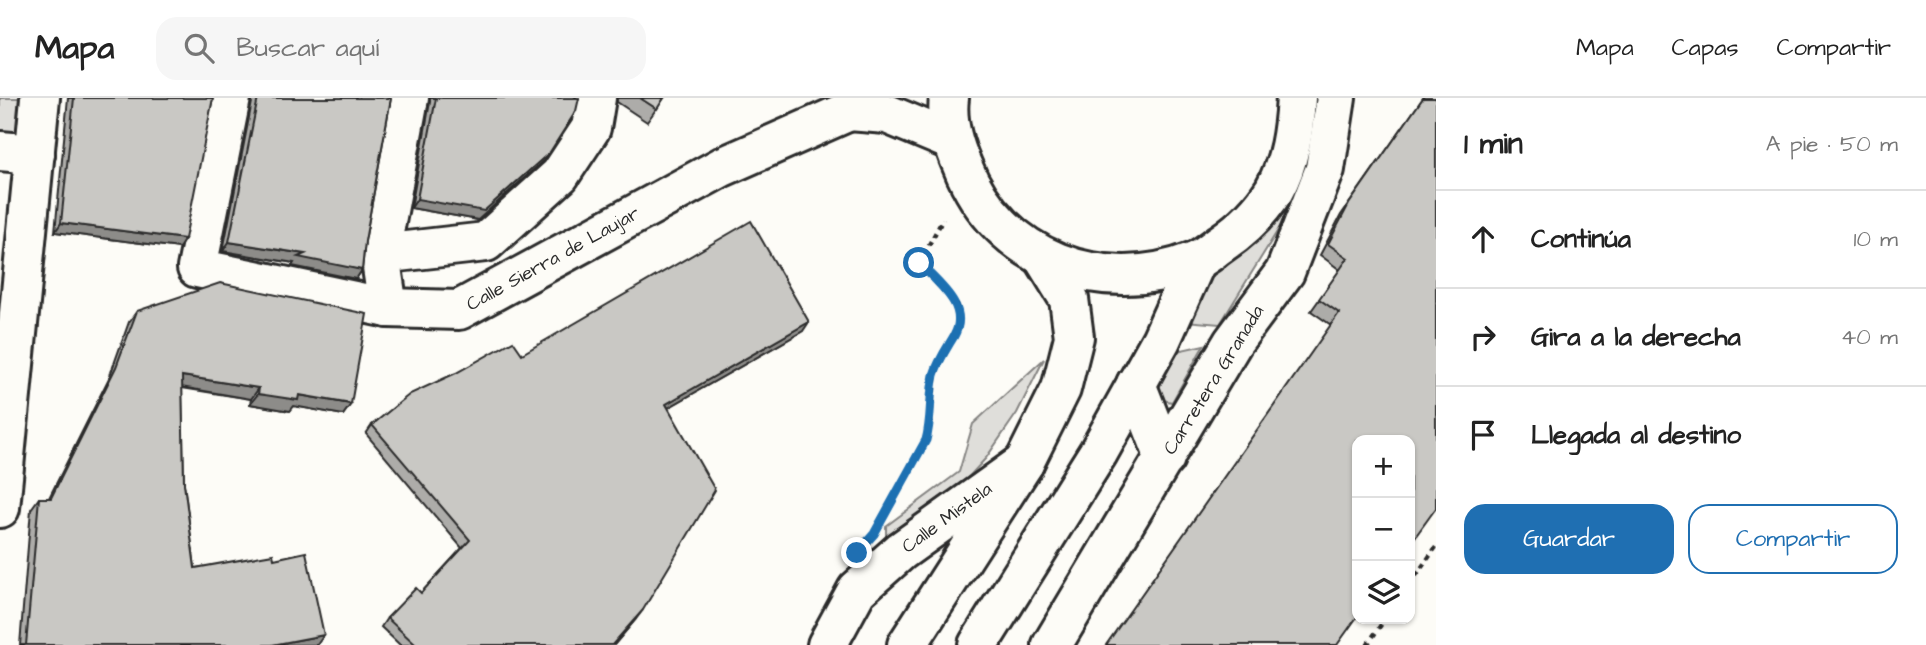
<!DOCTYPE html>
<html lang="es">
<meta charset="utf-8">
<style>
:root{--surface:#fff;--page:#f6f6f6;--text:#222;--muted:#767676;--line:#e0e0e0;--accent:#1f6fb2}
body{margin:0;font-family:"Architects Daughter",sans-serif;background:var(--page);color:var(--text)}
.controls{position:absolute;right:21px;bottom:21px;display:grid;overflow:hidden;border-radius:14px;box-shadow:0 2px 5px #0004}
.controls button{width:63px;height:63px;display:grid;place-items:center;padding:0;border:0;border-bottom:2px solid var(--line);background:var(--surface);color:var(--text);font:35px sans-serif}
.stop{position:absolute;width:21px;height:21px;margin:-16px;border:5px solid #1f6fb2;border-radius:50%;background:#fff}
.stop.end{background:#1f6fb2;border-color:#fff;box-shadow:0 2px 7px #0008}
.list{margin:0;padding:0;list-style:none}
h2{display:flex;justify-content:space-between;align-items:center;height:91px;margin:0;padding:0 28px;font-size:30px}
h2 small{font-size:23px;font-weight:400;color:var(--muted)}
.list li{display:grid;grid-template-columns:46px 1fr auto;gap:21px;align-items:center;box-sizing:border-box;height:98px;padding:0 28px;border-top:2px solid var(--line)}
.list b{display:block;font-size:26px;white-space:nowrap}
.list em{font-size:23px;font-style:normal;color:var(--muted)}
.actions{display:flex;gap:14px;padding:21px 28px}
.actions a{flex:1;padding:16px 0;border:2px solid var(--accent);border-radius:21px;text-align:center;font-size:24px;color:var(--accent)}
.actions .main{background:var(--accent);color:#fff}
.icon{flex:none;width:38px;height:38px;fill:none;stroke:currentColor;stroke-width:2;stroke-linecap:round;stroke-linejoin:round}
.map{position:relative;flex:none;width:1436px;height:547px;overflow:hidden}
header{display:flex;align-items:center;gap:42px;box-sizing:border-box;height:98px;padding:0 35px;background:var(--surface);border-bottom:2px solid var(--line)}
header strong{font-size:33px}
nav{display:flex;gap:38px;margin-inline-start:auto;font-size:24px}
.search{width:490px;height:63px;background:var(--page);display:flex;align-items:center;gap:18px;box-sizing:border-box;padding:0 24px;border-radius:21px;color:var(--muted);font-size:26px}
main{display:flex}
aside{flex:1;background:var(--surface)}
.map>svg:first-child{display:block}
.green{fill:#dfdeda;stroke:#858482;stroke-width:2}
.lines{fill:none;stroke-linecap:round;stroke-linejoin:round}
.minor-casing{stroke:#2b2b2b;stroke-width:44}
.tertiary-casing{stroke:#2b2b2b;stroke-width:44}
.primary-casing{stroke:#2b2b2b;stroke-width:44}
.path{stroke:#2b2b2b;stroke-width:4.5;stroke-dasharray:5 5;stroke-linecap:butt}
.minor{stroke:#fdfcf7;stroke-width:38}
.tertiary{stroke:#fdfcf7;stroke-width:38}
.primary{stroke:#fdfcf7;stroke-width:38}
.wall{fill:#adaca9;stroke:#2b2b2b;stroke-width:2}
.shaded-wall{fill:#8d8c89;stroke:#2b2b2b;stroke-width:2}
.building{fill:#c9c8c4;stroke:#2b2b2b;stroke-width:2}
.route{stroke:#1f6fb2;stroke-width:9}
.labels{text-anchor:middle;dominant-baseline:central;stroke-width:5;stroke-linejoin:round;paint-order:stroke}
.street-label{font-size:19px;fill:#2b2b2b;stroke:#fdfcf7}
</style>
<header>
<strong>Mapa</strong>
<div class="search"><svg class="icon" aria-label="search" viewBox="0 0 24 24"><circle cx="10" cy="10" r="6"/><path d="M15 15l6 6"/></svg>Buscar aquí</div>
<nav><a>Mapa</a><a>Capas</a><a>Compartir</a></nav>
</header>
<main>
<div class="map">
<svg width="1436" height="547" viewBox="0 0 1436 547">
<rect width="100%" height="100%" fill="#fdfcf7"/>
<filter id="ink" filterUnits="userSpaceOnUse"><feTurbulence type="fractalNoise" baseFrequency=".0143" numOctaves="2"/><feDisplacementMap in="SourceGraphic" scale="14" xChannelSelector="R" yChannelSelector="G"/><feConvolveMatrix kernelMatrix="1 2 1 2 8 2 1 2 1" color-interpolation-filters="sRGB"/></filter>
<g filter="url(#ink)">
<g class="green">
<polygon points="0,0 24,0 21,35 0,34"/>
<polygon points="1309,0 1321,0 1308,68 1283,124 1220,226 1184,223"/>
<polygon points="1204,247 1172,304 1154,300 1177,253"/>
<polygon points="1044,261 1017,315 986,360 952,397 886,439 886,428 959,374 973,326"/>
</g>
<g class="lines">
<defs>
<g id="minor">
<polyline points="0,53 35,56"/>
<polyline points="380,156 486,144 560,77 591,30 596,0"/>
<polyline points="1136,286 1165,360"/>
<polyline points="0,410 40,0"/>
<polyline points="827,547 857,492 901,453 1024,365"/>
<polyline points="1052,547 1233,244 1285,174 1325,71 1336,0"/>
</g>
<g id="tertiary">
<polyline points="231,0 197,170 388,210 459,212 722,69 849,13 867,0"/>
<polyline points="849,13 887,16 952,43"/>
<polyline points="388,210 380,156 409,0"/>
</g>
<g id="primary">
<path d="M 949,0 C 946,23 953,46 962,67 C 999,162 1102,200 1195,163 C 1205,159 1213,151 1222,145 C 1241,132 1261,113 1274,92 C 1290,64 1294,32 1296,0"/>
<polyline points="907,547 1024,365 1061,291 1074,239 1069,201 1043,159"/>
<polyline points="978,547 1098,355 1161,242 1197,162"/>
</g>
</defs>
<use href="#minor" class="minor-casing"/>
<use href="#tertiary" class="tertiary-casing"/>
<use href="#primary" class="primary-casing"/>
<g class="path">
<polyline points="891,405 926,342 929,330 935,275 959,226 957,207 919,165 943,121"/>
<polyline points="1410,486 1436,449"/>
<polyline points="1367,547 1385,521"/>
</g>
<use href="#minor" class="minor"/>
<use href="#tertiary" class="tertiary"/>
<use href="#primary" class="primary"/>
</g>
<g class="wall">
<polygon points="68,0 213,0 179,150 55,134"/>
<polygon points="252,0 391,0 365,143 362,172 356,181 292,168 294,165 223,153 252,4"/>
<polygon points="430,0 579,0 543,63 478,122 411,110 430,4"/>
<polygon points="617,0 664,0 647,24 617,4"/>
<polygon points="1423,0 1436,410 1331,227 1311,213 1340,172 1320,157 1341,117"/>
<polygon points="137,213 351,306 343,317 294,308 290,313 250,306 251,301 182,290 184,386 195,470 274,461 317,547 20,547 31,411 39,400 49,400 109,280 129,224"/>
<polygon points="803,233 668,310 636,521 614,547 400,547 381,529 387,520 421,495 462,450 366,336 372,327 522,256"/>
</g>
<g class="shaded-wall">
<polygon points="550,54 543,63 478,122 411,110 417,101"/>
<polygon points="61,125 185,141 179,150 55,134"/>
<polygon points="229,144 305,156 362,172 356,181 292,168 294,165 223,153"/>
<polygon points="809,224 803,233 659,315 666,306"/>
<polygon points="182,278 259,290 251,301 175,288"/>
<polygon points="258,296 299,297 351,306 343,317 294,308 290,313 250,306"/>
<polygon points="643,512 636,521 614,547 612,547"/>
<polygon points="324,537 317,547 272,547"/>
</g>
<g class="building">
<polygon points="74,0 213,0 185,141 61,125"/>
<polygon points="258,0 391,0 365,143 362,172 298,159 305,156 229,144"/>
<polygon points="436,0 579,0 576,13 550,54 484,113 417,101"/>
<polygon points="640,0 664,0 657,11"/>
<polygon points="1423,0 1436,0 1436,410 1410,446 1410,342 1357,342 1357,519 1337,547 1106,547 1339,215 1319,201 1348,160 1328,146 1349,106"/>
<polygon points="751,123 809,224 666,306 715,392 643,512 612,547 416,547 387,520 416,490 421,495 470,442 372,327 410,296 456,275 513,243 522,256"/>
<polygon points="220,185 367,216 351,306 299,297 298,302 258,296 259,290 182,278 184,386 195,470 273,456 274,461 306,454 324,537 272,547 26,547 39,400 51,400 116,269 137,213"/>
</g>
</g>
<g class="lines" filter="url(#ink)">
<path class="route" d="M 857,455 L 874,436 L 926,342 C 932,321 929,299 934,277 C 938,263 947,250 954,238 C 971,208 937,185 919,165"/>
</g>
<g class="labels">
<g class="street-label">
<text transform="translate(553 161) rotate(-29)">Calle Sierra de Laujar</text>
<text transform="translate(1214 282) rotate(-58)">Carretera Granada</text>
<text transform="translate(947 420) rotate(-36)">Calle Mistela</text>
</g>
</g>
</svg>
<div class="controls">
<button>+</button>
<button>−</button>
<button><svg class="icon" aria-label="layers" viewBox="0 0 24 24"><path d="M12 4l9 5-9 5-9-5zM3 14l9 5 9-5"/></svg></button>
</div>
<div class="stop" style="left:919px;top:165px"></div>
<div class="stop end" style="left:857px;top:455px"></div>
</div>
<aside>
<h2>1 min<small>A pie · 50 m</small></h2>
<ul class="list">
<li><svg class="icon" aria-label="ahead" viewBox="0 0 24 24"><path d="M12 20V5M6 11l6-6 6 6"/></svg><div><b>Continúa</b></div><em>10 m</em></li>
<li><svg class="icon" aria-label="right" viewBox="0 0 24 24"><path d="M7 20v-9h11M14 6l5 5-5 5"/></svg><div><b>Gira a la derecha</b></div><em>40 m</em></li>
<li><svg class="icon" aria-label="arrive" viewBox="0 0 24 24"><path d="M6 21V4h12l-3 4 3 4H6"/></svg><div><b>Llegada al destino</b></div></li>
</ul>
<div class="actions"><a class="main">Guardar</a><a>Compartir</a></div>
</aside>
</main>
